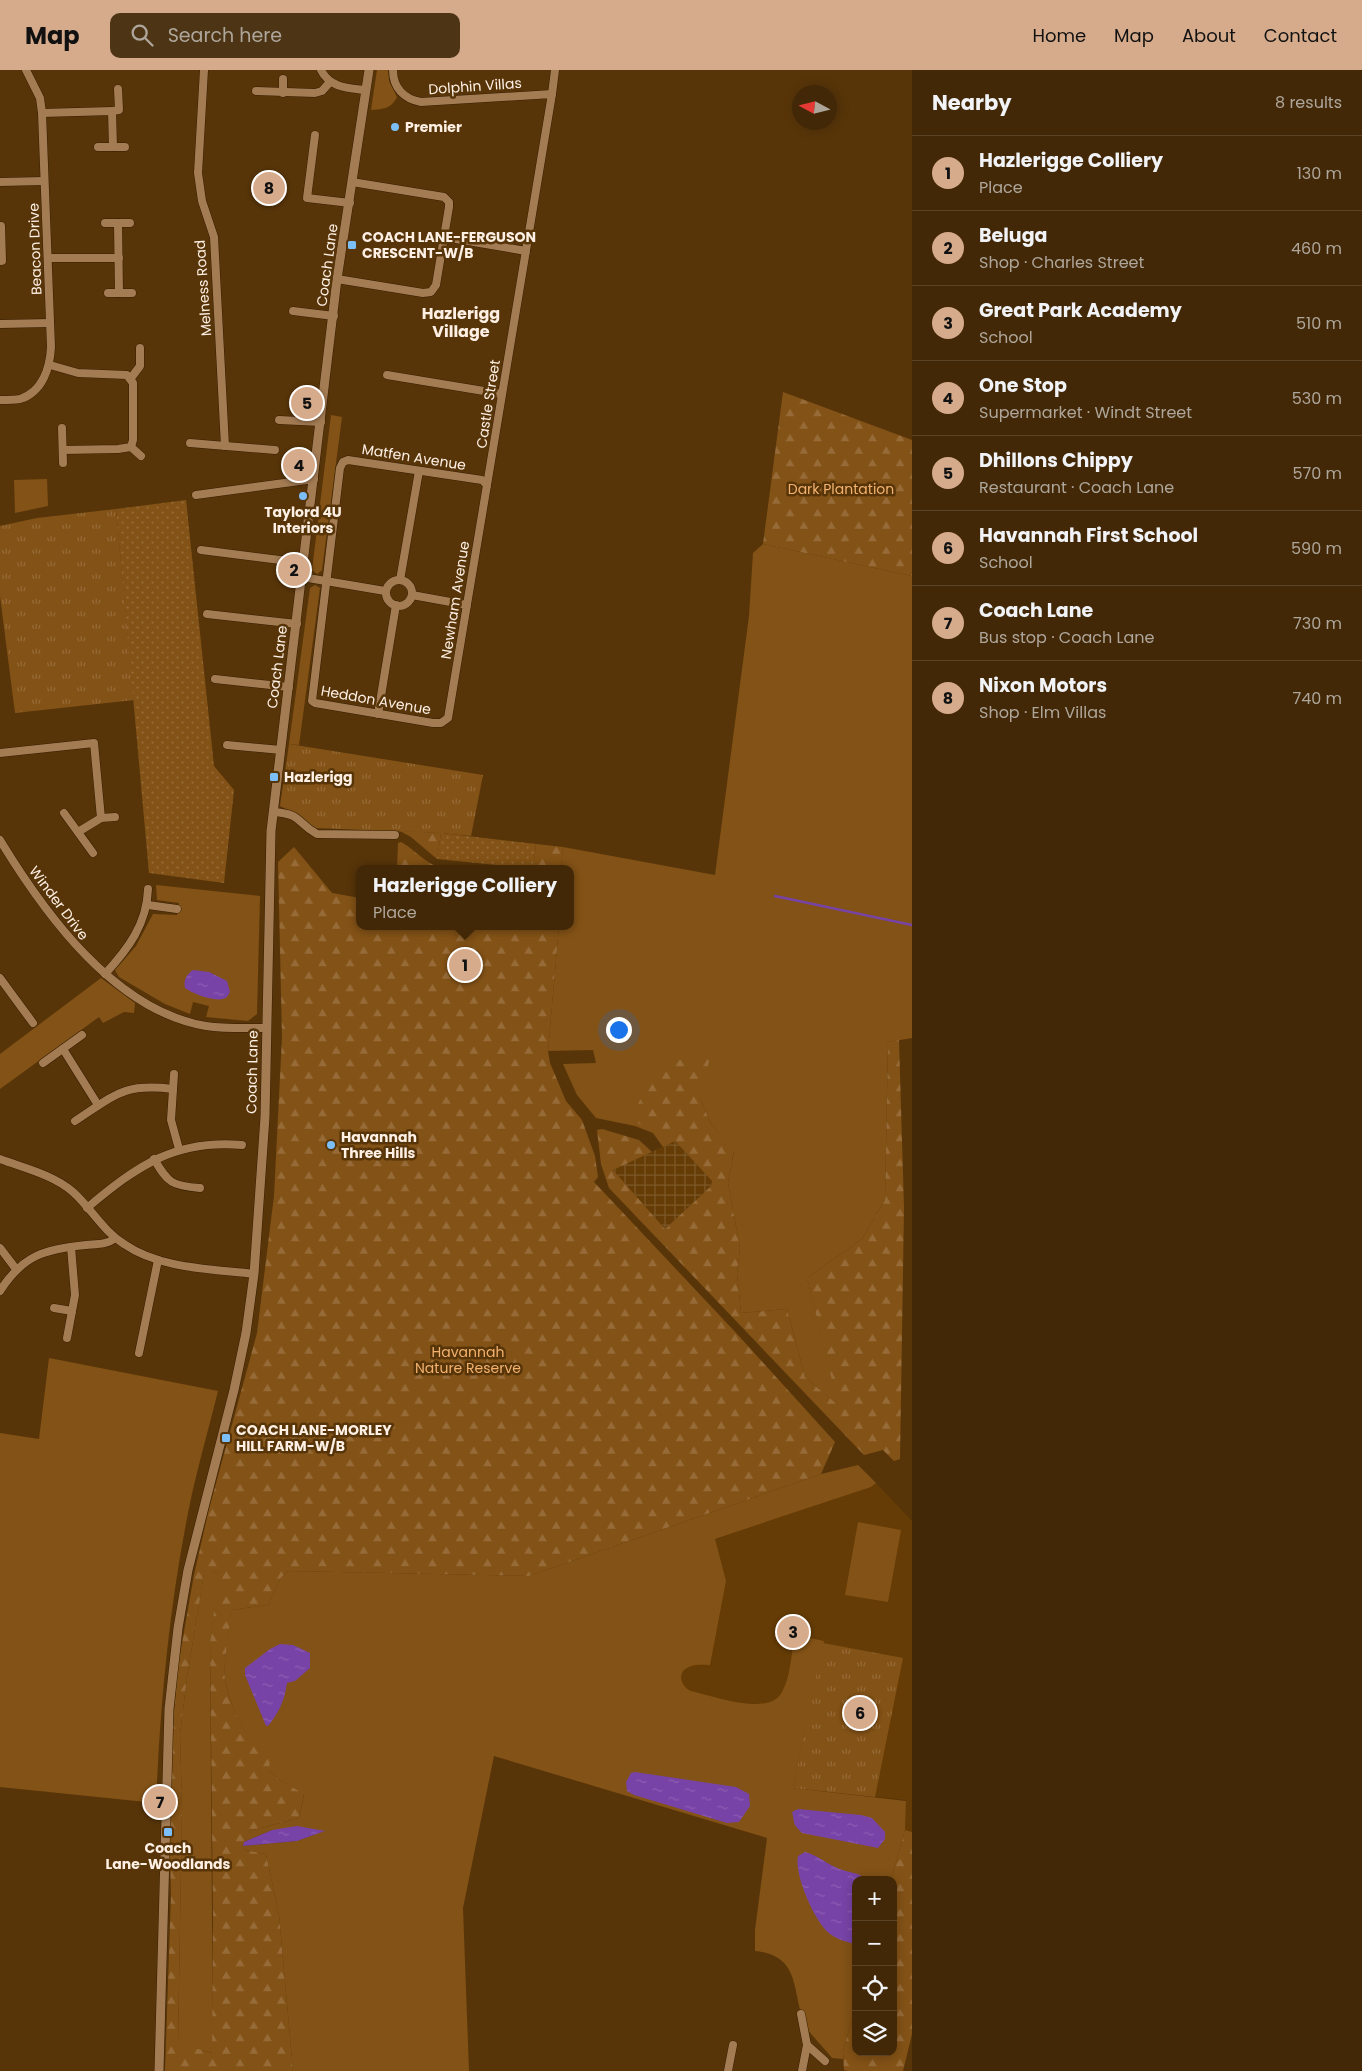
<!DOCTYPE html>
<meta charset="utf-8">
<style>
:root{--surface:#422807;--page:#4c3415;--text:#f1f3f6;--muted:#aea69b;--line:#5a4428;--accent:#d6ab8b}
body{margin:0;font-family:Poppins,sans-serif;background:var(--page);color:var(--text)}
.controls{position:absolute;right:15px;bottom:15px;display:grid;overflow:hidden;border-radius:10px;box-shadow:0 2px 12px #0003}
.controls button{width:45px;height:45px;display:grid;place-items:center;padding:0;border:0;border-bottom:1px solid var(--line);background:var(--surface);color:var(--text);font:25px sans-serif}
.compass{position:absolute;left:792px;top:15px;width:45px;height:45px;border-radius:50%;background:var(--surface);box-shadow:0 2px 12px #0003;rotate:277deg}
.you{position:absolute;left:618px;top:959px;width:18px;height:18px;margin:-12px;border:4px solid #fff;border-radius:50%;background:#1a73e8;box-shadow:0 0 0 8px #1a73e833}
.badge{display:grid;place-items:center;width:32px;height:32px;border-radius:50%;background:var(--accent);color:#111;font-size:16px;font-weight:700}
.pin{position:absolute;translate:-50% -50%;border:2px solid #fff;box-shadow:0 1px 5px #0006}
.popup{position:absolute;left:356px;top:795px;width:218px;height:65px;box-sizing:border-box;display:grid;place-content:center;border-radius:10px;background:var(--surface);filter:drop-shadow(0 1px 4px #0005);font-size:16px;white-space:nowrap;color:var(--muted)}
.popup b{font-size:19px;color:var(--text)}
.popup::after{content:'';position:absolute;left:50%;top:100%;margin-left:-10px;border:10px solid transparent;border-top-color:var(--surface)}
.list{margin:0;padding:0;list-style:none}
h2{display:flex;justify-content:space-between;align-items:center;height:65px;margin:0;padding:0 20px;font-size:21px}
h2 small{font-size:16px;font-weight:400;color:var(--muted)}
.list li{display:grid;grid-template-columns:32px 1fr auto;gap:15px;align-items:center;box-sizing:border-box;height:75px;padding:0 20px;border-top:1px solid var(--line)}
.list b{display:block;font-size:19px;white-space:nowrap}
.list p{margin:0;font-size:16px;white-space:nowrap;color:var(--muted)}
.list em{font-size:16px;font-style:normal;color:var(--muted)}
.icon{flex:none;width:28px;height:28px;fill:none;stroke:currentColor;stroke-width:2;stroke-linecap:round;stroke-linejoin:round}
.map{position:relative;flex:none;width:912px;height:2001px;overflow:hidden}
header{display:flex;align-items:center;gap:30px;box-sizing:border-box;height:70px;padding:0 25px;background:var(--accent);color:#111}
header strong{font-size:24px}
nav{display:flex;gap:28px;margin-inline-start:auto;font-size:18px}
.search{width:350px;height:45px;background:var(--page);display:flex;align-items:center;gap:12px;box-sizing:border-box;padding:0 18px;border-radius:10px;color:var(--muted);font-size:19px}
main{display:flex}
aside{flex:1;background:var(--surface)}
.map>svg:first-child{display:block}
.built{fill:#653c05}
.industrial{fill:url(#industrial-grid)}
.grass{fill:#835216}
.forest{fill:url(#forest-firs);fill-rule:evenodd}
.park{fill:url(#park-tufts)}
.garden{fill:url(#garden-dots)}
.water{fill:url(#water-ripples)}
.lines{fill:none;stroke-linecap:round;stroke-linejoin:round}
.stream{stroke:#7843a7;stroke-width:2.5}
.minor-casing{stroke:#381e00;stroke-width:9}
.tertiary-casing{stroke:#381e00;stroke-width:10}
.minor{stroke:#a47c54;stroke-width:8}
.tertiary{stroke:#a47c54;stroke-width:9}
.poi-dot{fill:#7bbef8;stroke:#583509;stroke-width:2}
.labels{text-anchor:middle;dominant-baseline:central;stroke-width:5;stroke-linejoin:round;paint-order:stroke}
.street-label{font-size:14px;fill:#fef0e4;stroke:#583509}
.poi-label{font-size:14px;font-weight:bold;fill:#fef0e4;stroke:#583509;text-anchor:start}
.park-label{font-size:14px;fill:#f3b26f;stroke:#583509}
.quarter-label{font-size:16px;font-weight:bold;fill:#fef0e4;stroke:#583509}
</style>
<header>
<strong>Map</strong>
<div class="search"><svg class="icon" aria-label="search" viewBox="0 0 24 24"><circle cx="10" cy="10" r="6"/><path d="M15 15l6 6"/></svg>Search here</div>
<nav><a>Home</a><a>Map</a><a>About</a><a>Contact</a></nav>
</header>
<main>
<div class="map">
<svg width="912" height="2001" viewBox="0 0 912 2001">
<defs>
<pattern id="industrial-grid" width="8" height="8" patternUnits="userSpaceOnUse" patternTransform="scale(1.25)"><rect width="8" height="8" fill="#653c05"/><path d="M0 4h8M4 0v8" fill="none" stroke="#7c5829"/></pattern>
<pattern id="forest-firs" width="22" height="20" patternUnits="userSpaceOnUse" patternTransform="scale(1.25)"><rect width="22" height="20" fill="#835216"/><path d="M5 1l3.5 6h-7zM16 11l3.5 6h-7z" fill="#966b38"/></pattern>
<pattern id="park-tufts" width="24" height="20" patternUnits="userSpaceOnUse" patternTransform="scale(1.25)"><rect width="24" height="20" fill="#835216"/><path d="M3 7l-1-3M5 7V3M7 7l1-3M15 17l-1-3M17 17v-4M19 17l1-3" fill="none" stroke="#966b38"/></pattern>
<pattern id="garden-dots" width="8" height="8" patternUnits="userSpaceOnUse" patternTransform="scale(1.25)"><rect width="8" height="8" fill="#835216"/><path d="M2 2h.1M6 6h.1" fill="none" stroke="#966b38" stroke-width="1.8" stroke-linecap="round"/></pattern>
<pattern id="water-ripples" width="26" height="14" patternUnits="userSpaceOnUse" patternTransform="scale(1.25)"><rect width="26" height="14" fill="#7843a7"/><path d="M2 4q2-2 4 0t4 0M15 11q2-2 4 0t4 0" fill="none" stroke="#8c5eb3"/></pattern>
</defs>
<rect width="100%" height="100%" fill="#583509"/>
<polygon class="built" points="876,1413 912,1451 912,1762 905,1760 906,1730 793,1718 637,1623 698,1475 871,1417"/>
<polygon class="industrial" points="675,1071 712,1111 711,1116 665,1159 613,1100"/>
<g class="grass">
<path d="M 377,0 L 388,0 L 389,11 L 397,27 C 391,39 383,39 371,40 Z"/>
<polygon points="331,345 342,347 322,500 317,504 312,500"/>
<polygon points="47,409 48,436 15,443 14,410"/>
<polygon points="763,474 912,506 912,968 888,972 885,1130 862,1169 807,1208 839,1336 805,1307 787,1239 741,1243 737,1203 740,1178 728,1113 734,1081 711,1054 700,1028 653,1063 635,1056 596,1048 577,1025 563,994 596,993 593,980 548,981 559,856 570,856 570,799 561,799 563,777 715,805 749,546 753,483"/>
<polygon points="315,515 320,518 299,675 289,674 310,518"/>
<polygon points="156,815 260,826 257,944 248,951 206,947 209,936 193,932 190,944 165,934 119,907 115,900 136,876 153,844 177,845 179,833 157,830"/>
<polygon points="101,908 135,933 134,943 124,942 103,953 99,947 0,1019 0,984"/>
<path d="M 49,1288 L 218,1321 C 208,1362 196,1402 188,1443 C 169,1539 160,1636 156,1733 L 0,1717 L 0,1363 L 39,1369 Z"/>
<path d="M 858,1395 L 876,1413 L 871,1417 L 715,1469 L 726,1511 L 710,1595 C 703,1595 695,1594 689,1597 C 676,1602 681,1617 691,1621 C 714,1626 769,1647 782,1622 C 791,1606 791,1583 795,1565 L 824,1571 L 793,1718 L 906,1731 L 905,1760 L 891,1810 L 856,1810 L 856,1935 L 843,1981 L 843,1989 L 832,1988 C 827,1981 809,1963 807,1958 C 790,1925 804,1886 755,1881 L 755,1860 L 767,1768 L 494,1686 L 463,1838 L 469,2001 L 293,2001 L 279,1845 L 266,1784 L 245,1780 L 243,1776 L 297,1771 L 324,1761 L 272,1760 L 244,1772 L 249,1761 L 299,1748 L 304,1725 L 280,1710 L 269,1700 L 269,1688 C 246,1671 230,1637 225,1609 C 223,1592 229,1559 231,1540 L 268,1535 L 280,1509 L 288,1501 L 529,1506 L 821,1404 Z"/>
<polygon points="858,1452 901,1460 888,1532 845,1525"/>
<polygon points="220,1502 210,1572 213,1983 178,1974 182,1737 180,1665 187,1607 204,1503"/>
</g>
<g class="forest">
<polygon points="783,322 912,370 912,506 763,474"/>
<polygon points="400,761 441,763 437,789 411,767"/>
<path d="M 401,772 C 417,781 427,796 446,799 L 397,799 L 398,773 Z"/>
<polygon points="536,774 563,777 561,799 533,799"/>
<path d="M 294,777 L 332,823 L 360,828 L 360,856 L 559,856 L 548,981 L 550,993 L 566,1031 L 582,1050 L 595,1086 L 598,1107 L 594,1112 L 738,1265 L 835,1372 L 821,1404 L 529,1506 L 288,1501 L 280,1509 L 268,1535 L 231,1540 C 230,1559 223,1592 225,1609 C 230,1637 246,1671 270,1688 L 269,1700 L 280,1710 L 304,1724 L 299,1748 L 249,1761 L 243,1776 L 245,1780 L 266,1784 L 279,1845 L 293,2001 L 165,2001 L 171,1825 L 169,1753 L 172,1665 L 178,1596 L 194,1505 L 209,1439 L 257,1263 L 274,1126 L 282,967 L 278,792 ZM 219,1502 L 210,1572 L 213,1846 L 212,1983 L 178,1973 L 182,1737 L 180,1665 L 187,1607 L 204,1504 Z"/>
<polygon points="899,970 904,1138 900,1389 894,1391 883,1380 864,1385 609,1118 601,1094 597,1060 602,1059 639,1070 652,1082 613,1100 665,1159 711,1116 712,1111 675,1071 663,1077 653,1063 630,1048 662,991 710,988 700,1028 711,1054 734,1080 728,1113 740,1178 737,1203 741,1243 787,1239 805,1307 838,1335 807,1208 862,1169 885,1130 888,972"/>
<polygon points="905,1760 912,1762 912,1964 903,2001 847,2001 844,2000 843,1981 856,1935 856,1982 893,1982 893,1810 891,1810"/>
</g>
<g class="park">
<polygon points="116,439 134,630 15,643 0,526 0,456 37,448"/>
<polygon points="289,674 483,705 471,766 441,763 315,758 301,746 280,736"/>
<polygon points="823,1573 903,1588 875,1727 793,1718"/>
</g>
<g class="garden">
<polygon points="186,430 214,696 234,720 224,813 149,803 116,439"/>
<polygon points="441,763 536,774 533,799 496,797 496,795 437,789"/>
</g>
<g class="water">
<path d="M 193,900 L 209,902 L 227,911 L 230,922 L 227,927 C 219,934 193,924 185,918 C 183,910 187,904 193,900 Z"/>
<path d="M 280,1574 L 293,1575 L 310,1583 L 310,1598 L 295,1611 L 287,1613 C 285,1629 279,1642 269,1655 L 266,1656 L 245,1605 L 245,1598 L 270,1579 Z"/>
<polygon points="635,1702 736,1717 749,1724 750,1736 739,1752 727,1753 634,1725 627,1721 626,1712 631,1703"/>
<path d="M 798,1739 L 861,1745 L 872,1748 L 885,1762 L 885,1769 L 878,1778 L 802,1763 C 791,1751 796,1757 792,1742 Z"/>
<polygon points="297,1756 325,1761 297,1771 243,1776 244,1772 272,1760"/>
<path d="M 805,1782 C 817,1785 824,1792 835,1797 C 847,1803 856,1801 869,1810 L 856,1810 L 856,1874 C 847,1872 838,1870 830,1864 C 815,1853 794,1805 798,1786 Z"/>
</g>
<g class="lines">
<polyline class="stream" points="775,826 912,855"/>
<defs>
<g id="minor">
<polyline points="204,0 198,103 202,131 214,167 225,376"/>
<path d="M 321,0 C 330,18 348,18 365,20"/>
<path d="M 393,0 C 393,18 404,29 421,32 L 552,24 L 487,415"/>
<polyline points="256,21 315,23 322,21 330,12"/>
<polyline points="283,23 283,9"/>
<polyline points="552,24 555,0"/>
<polyline points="112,41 119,40 118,19"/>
<polyline points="42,43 112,41 113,77"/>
<polyline points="315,65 307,128 350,133"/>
<polyline points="98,77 125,77"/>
<polyline points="0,112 44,111"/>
<polyline points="105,153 130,153"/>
<polyline points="118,153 119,223"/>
<polyline points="1,156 2,191"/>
<polyline points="444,167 526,181"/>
<polyline points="48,188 119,188"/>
<polyline points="337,209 423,223 431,222 436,215 449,137 449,132 444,127 352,112"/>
<polyline points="108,223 132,223"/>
<polyline points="293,241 334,246"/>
<polyline points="0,254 50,253"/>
<polyline points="50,295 78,303 127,305 133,313 133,370 131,377 118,379 63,380"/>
<polyline points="387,305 502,324"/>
<polyline points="131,308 140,296 140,278"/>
<path d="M 0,330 C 6,330 14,330 20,329 C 43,322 50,297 51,277 L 42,43 L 40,28 L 26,0"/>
<polyline points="279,350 321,352"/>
<polyline points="62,358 63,393"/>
<polyline points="190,373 275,380"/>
<polyline points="131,377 141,386"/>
<polygon points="348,390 482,410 487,415 448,648 441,653 433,653 315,633 312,631 340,398 343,392"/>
<polyline points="196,425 314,409"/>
<polyline points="201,480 304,493"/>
<polyline points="302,507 385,521"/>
<polyline points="400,510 419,401"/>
<circle cx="399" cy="523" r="13"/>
<polyline points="412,525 467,535"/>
<polyline points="207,544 297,554"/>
<polyline points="215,609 289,617"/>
<polyline points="378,644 396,535"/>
<polyline points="227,675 281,680"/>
<polyline points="0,683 94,673 101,748"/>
<path d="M 273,742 C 303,744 295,752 317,764 L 395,765"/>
<polyline points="64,743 93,783"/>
<polyline points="78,762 101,748 115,747"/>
<path d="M 0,770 C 45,844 115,941 206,956 C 226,959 247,958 267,958"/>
<polyline points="148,835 177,839"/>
<path d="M 105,904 C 128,879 147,854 148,819"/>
<polyline points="0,908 33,953"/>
<polyline points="63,979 98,1035"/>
<polyline points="43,993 82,965"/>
<polyline points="174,1004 171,1050 179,1079"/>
<path d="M 75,1051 C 115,1025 123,1013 173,1019"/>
<path d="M 0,1089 C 24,1098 54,1105 73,1122 C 91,1138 103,1161 124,1174 C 160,1199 212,1199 254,1204"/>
<path d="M 154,1089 C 168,1113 172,1116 200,1118"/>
<path d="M 87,1138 C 137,1096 175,1069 242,1075"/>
<polyline points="0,1178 16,1199"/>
<path d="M 0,1221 C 23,1185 45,1179 86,1175 C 96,1174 107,1175 115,1168"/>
<polyline points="54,1238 72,1241"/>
<polyline points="67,1268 75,1225 71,1177"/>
<polyline points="139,1283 158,1190"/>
<polyline points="801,1944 807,1975 825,1991"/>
<polyline points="728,2001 733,1975"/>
<polyline points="802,2001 807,1975"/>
</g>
<polyline id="tertiary" points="159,2001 169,1639 178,1558 188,1500 234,1320 246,1263 254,1204 265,1047 271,761 337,209 369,0"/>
</defs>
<use href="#minor" class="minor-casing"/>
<use href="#tertiary" class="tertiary-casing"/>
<use href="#minor" class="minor"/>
<use href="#tertiary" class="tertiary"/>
</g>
<g class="poi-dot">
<circle cx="395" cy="57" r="5"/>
<rect x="347" y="170" width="10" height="10" rx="2.5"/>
<circle cx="303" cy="426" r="5"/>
<rect x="269" y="702" width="10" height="10" rx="2.5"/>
<circle cx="331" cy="1075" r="5"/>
<rect x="221" y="1363" width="10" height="10" rx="2.5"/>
<rect x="163" y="1757" width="10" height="10" rx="2.5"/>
</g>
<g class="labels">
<g class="street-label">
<text transform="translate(475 16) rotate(-4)">Dolphin Villas</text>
<text transform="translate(35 179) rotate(-92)">Beacon Drive</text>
<text transform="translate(327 195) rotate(-82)">Coach Lane</text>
<text transform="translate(203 218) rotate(-94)">Melness Road</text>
<text transform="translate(488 334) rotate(-81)">Castle Street</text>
<text transform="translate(414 387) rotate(9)">Matfen Avenue</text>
<text transform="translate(455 530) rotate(-81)">Newham Avenue</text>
<text transform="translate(277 597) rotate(-83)">Coach Lane</text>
<text transform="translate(376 630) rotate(10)">Heddon Avenue</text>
<text transform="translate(59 833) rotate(53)">Winder Drive</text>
<text transform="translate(252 1002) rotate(-89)">Coach Lane</text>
</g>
<g class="poi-label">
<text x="405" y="57">Premier</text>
<text x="362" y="167">COACH LANE-FERGUSON<tspan x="362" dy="16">CRESCENT-W/B</tspan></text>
<text x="303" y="442" text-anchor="middle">Taylord 4U<tspan x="303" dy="16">Interiors</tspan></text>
<text x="284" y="707">Hazlerigg</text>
<text x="341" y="1067">Havannah<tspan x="341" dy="16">Three Hills</tspan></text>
<text x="236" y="1360">COACH LANE-MORLEY<tspan x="236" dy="16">HILL FARM-W/B</tspan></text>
<text x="168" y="1778" text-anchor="middle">Coach<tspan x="168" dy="16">Lane-Woodlands</tspan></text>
</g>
<g class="park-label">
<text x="841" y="419">Dark Plantation</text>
<text x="468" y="1282">Havannah<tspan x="468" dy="16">Nature Reserve</tspan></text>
</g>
<g class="quarter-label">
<text x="461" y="243">Hazlerigg<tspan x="461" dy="18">Village</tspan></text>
</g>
</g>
</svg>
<div class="controls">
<button>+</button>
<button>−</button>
<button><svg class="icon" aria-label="locate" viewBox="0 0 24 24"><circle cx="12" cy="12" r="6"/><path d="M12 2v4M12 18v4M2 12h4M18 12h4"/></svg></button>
<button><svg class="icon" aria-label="layers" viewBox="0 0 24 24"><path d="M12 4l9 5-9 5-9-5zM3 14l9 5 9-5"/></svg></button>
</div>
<svg class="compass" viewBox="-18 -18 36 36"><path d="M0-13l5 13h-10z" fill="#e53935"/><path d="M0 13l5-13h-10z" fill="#aea69b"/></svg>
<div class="you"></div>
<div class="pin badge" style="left:465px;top:895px">1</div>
<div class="popup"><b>Hazlerigge Colliery</b>Place</div>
<div class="pin badge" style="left:294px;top:500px">2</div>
<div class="pin badge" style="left:793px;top:1562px">3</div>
<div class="pin badge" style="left:299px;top:395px">4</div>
<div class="pin badge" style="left:307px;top:333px">5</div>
<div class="pin badge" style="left:860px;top:1643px">6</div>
<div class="pin badge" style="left:160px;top:1732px">7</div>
<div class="pin badge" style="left:269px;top:118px">8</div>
</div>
<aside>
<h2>Nearby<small>8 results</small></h2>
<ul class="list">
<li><span class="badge">1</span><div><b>Hazlerigge Colliery</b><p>Place</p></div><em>130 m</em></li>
<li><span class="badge">2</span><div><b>Beluga</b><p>Shop · Charles Street</p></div><em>460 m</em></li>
<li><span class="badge">3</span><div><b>Great Park Academy</b><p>School</p></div><em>510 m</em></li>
<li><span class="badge">4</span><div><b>One Stop</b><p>Supermarket · Windt Street</p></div><em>530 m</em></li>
<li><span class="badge">5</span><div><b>Dhillons Chippy</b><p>Restaurant · Coach Lane</p></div><em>570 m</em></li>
<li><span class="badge">6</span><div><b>Havannah First School</b><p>School</p></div><em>590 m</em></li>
<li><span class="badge">7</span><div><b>Coach Lane</b><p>Bus stop · Coach Lane</p></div><em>730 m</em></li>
<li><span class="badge">8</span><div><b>Nixon Motors</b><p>Shop · Elm Villas</p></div><em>740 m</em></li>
</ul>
</aside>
</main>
